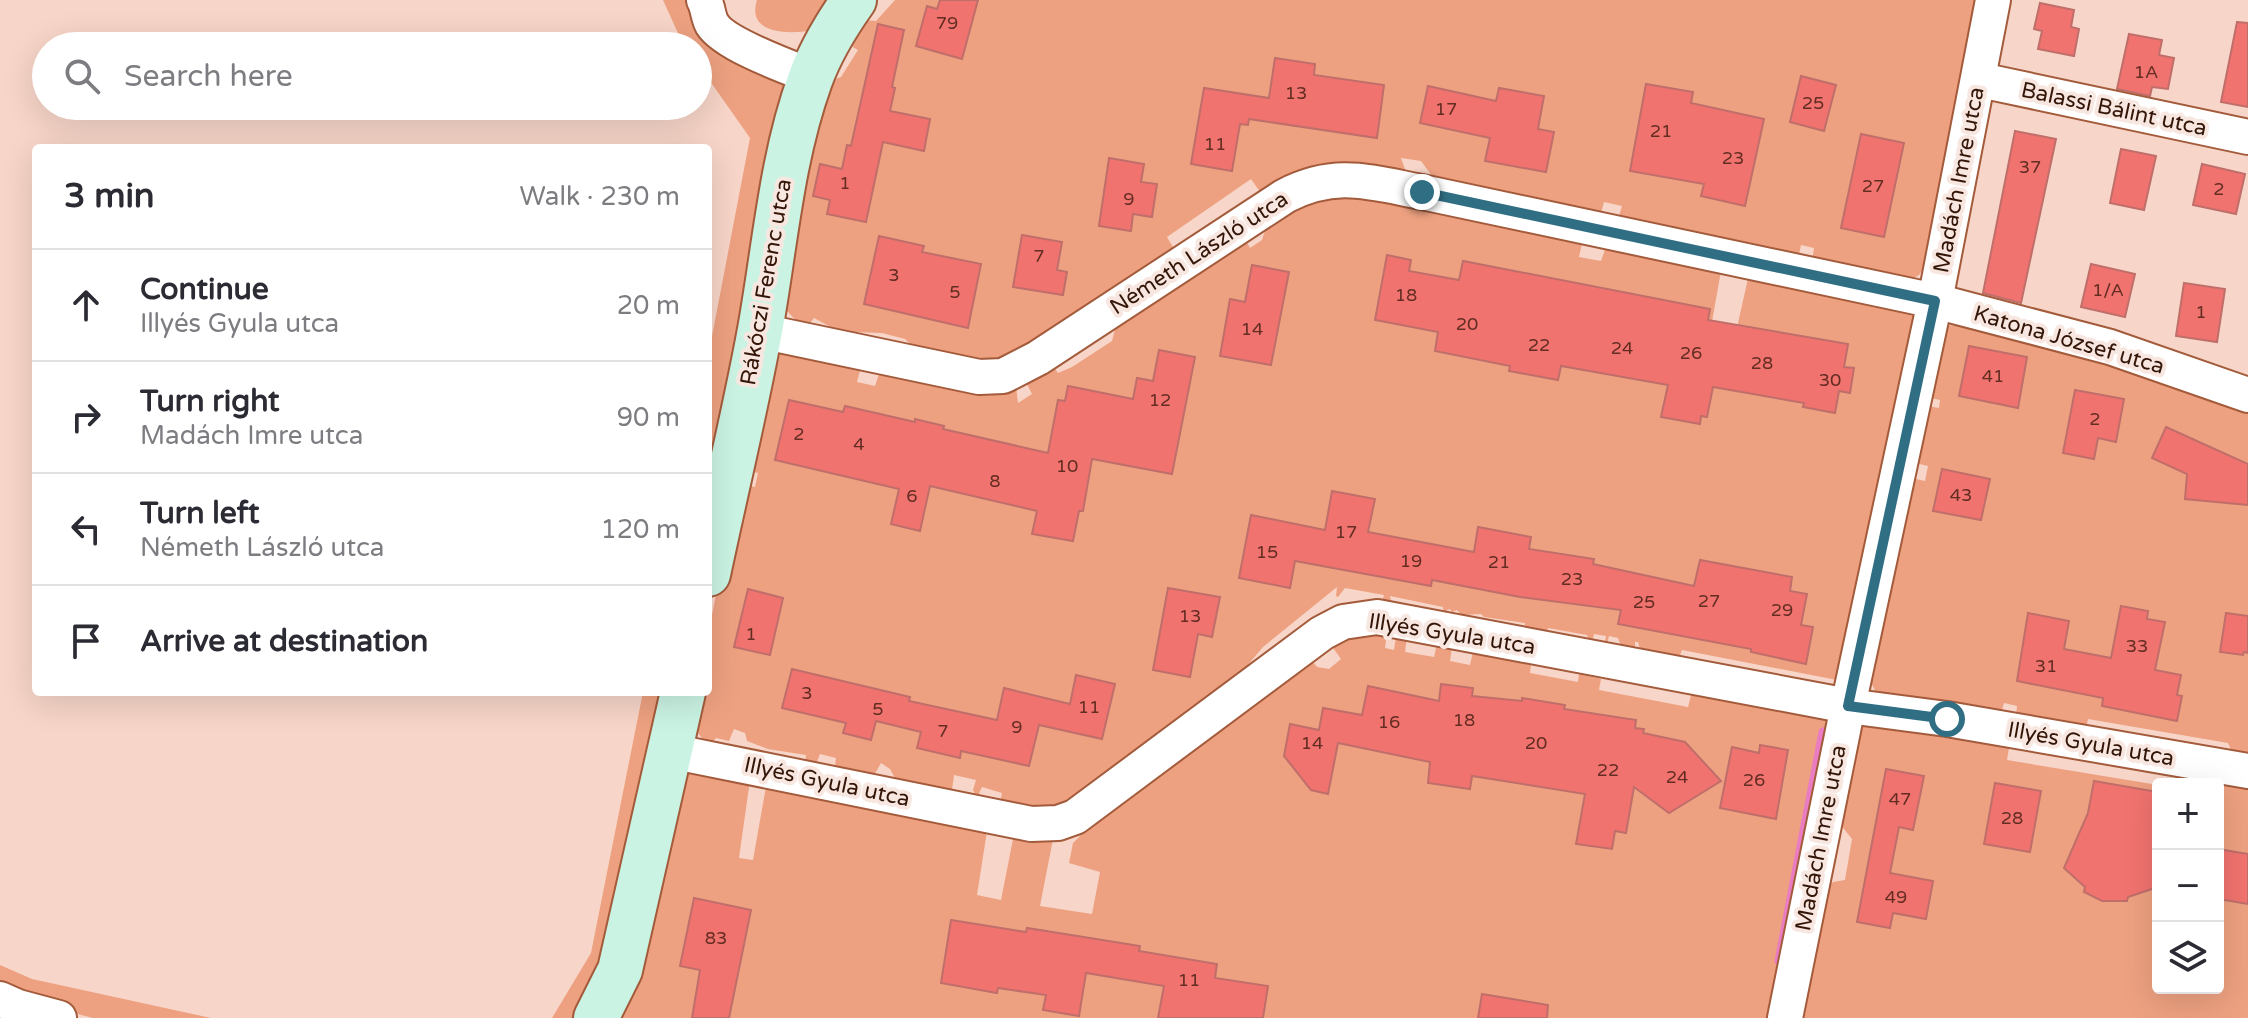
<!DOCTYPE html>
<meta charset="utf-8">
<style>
:root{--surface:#fff;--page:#f7f7f7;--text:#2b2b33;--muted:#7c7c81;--line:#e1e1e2}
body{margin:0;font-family:"Varela Round",sans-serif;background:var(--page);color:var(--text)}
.controls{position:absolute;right:24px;bottom:24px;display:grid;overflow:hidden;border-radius:8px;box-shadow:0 8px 32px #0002}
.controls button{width:72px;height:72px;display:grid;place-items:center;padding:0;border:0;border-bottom:2px solid var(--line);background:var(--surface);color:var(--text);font:40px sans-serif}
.stop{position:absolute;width:24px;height:24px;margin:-18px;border:6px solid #306e84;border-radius:50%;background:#fff}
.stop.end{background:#306e84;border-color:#fff;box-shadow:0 2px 8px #0008}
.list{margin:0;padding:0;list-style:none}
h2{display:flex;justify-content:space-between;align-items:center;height:104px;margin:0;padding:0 32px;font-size:34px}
h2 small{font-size:26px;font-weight:400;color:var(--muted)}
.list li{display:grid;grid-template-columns:52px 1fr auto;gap:24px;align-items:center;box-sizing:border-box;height:112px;padding:0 32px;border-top:2px solid var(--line)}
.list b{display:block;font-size:30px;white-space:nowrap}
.list p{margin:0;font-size:26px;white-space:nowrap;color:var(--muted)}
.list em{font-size:26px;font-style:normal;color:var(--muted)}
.icon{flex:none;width:44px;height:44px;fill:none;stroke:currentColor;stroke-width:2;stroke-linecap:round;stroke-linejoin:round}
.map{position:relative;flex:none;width:2248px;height:1018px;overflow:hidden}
.search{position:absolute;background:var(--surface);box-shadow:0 8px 32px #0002;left:32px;top:32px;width:680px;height:88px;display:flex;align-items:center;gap:20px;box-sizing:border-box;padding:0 28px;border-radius:44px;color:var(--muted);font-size:30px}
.panel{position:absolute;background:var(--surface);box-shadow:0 8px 32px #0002;left:32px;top:144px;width:680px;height:552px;border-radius:8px}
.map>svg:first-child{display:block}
.green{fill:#eda181}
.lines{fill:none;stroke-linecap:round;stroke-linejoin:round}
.stream{stroke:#ea7cc1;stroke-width:9}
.building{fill:#f1736f;stroke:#c06e6a;stroke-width:2}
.street-casing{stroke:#a35b3b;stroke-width:38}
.secondary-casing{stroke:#a35b3b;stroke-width:48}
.street{stroke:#fff;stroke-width:34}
.secondary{stroke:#caf3e3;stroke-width:44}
.route{stroke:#306e84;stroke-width:10}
.labels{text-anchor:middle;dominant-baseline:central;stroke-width:8;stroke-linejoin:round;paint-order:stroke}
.number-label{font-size:18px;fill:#632d22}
.street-label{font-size:22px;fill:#341609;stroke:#f8e7e0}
</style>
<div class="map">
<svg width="2248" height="1018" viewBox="0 0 2248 1018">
<rect width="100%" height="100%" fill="#f7d5c8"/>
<g class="green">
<polygon points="663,0 686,0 690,10 779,70 791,90 759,229 708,480 708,357 750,138 698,64 698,46 685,46 682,42"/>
<path d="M 757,0 L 837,0 L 820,29 C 797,34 745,38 757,0 Z"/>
<path d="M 895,0 L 1979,0 L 1924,268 L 1919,275 L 1912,279 L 1812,262 L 1814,248 L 1801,245 L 1798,259 L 1633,222 L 1619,216 L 1622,206 L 1604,202 L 1601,213 L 1435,180 L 1421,161 L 1401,158 L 1406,172 L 1263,196 L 1251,179 L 1167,237 L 1177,254 L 1054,334 L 986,366 L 919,352 L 905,339 L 882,333 L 852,332 L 831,327 L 814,318 L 810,323 L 835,334 C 807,327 797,327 781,302 L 802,172 L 830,81 L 841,77 L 858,50 L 846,43 L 863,20 L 876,21 Z"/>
<path d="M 1333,191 L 1583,239 L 1579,257 L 1601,261 L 1607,244 L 1721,271 L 1711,327 L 1736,332 L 1749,274 L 1912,313 L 1914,318 L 1837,680 L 1682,650 L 1677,663 L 1640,649 L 1638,642 L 1635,642 L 1635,651 L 1621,646 L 1618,638 L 1609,636 L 1606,648 L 1604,648 L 1606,636 L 1594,634 L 1591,646 L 1587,635 L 1548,628 L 1546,636 L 1524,631 L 1525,623 L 1484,617 L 1481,614 L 1463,615 L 1464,618 L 1460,620 L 1462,616 L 1457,610 L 1452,612 L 1450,609 L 1447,610 L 1444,617 L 1443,607 L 1390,596 L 1392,604 L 1382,602 L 1384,595 L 1345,588 L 1338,597 L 1336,596 L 1337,587 L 1263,647 L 1246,667 L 1247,673 L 1069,804 C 1045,811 1024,808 1000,803 L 1002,793 L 982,787 L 977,798 L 973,790 L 976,780 L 954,775 L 952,790 L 949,792 L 897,782 L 890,769 L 881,763 L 873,777 L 839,770 L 835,767 L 836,758 L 820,754 L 815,767 L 805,764 L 806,755 L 768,749 L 747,741 L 745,733 L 734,729 L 729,741 L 716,738 L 711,744 C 689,735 696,712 697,692 L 708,692 L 708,635 L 738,484 L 755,487 L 758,473 L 742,469 L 774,355 L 783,351 L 861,367 L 857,382 L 875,386 L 881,368 L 1016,386 L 1018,403 L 1032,394 L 1027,384 L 1033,376 L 1052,364 L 1058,373 L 1072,367 L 1112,341 L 1117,322 L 1244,237 L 1250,248 L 1262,240 C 1270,208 1305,201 1333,191 Z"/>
<path d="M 1958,325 C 2029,341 2101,354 2168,379 C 2196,389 2220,406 2248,413 L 2248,758 L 2234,756 L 2228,743 L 2088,719 L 2086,728 L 2016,716 L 2017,706 L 2004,703 L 2001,713 L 1877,694 L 1869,679 L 1907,477 L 1925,481 L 1928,466 L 1915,463 L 1922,405 L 1939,408 L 1940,400 L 1926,397 L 1944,326 Z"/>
<polygon points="1397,630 1407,636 1405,652 1434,657 1437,644 1452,647 1450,661 1470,665 1473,652 1531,665 1530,673 1578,682 1579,674 1601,679 1599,690 1688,707 1692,691 1824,716 1832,729 1775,1018 612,1018 678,782 690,768 750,780 739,858 753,860 767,781 987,831 977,895 1001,900 1014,834 1053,839 1040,906 1092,914 1100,872 1069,863 1073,843 1097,819 1309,657 1317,667 1329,669 1341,659 1331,645 1343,637 1387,633 1385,648 1394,650"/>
<polygon points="643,692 665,692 611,961 577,1018 552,1018 591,953"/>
<polygon points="1868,722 2010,742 2007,760 2158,785 2158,988 2218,988 2218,784 2183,784 2186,770 2248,781 2248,1018 1799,1018 1826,890 1833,882 1845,880 1852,839 1840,824 1857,731"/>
<polygon points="0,965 32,979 211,1018 93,1018 32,1002 0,988"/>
</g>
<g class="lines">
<polyline class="stream" points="1779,961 1823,732"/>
</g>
<g class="building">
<polygon points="940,0 978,0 962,59 916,46 927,6 937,9"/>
<polygon points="2040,3 2074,10 2071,27 2079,29 2074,56 2038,49 2042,31 2034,29"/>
<polygon points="2237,22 2248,23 2248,107 2221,102"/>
<polygon points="878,24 904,30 892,87 895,88 890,111 930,119 924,151 883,142 866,222 827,214 830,200 813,196 820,164 842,169 847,145 851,146"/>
<polygon points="2129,34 2162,40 2159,55 2174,58 2168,89 2152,87 2150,96 2117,89"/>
<polygon points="1275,58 1315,64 1314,75 1384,85 1377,138 1249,119 1248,125 1240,124 1232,171 1191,164 1204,88 1269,98"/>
<polygon points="1801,76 1836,85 1824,131 1790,122"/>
<polygon points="1646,84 1693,92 1691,103 1764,119 1745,206 1701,196 1704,184 1630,171"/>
<polygon points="1428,86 1496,101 1499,88 1544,96 1538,129 1554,132 1546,172 1485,161 1490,138 1420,123"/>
<polygon points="2015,131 2056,139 2021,303 1983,293"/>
<polygon points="1861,134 1904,143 1884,237 1841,228"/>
<polygon points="2121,149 2156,156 2144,210 2110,203"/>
<polygon points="1109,158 1144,164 1141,182 1157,184 1152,217 1133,214 1131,231 1099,226"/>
<polygon points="2202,164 2245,174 2236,214 2193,205"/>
<polygon points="1022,235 1062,242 1057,270 1067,272 1063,295 1013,287"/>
<polygon points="879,236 924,246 922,252 981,264 968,328 864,304"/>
<polygon points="1387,255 1411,260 1409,271 1459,280 1463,261 1710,309 1708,320 1848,344 1844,367 1854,368 1850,393 1839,391 1835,413 1803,407 1804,403 1713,387 1707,417 1701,416 1700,424 1661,417 1668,385 1561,366 1558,380 1509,371 1510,366 1435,351 1438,332 1375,320"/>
<polygon points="2091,264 2135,274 2125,317 2081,307"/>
<polygon points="1252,265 1289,272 1271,365 1220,356 1230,299 1245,302"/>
<polygon points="2184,283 2225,289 2217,342 2176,336"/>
<polygon points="1969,346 2027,357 2018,408 1959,396"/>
<polygon points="1159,350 1195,357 1172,474 1092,459 1083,511 1079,511 1073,541 1032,534 1037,511 930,486 920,531 891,524 899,489 775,460 789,400 843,412 845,406 915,422 915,419 944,426 943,429 1048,453 1058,400 1065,401 1068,386 1133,399 1137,378 1153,381"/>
<polygon points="2075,390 2124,399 2116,442 2098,438 2094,459 2063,453"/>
<polygon points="2166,427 2248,464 2248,505 2185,499 2187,474 2152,458"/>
<polygon points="1942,469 1990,479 1981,520 1933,511"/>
<polygon points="1332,491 1375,499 1368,532 1474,552 1478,527 1531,537 1529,549 1594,559 1593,564 1694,586 1700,560 1792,577 1790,591 1807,594 1801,625 1813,627 1806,664 1751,652 1751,649 1618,624 1621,610 1520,597 1432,580 1431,586 1295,561 1290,588 1239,578 1251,515 1325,530"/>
<polygon points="1168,588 1220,597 1212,637 1198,634 1190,677 1153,670"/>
<polygon points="748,589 783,598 770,655 734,647"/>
<polygon points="2121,606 2148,611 2147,619 2165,622 2155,670 2181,675 2177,695 2182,696 2177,721 2102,706 2103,698 2017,681 2028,613 2069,621 2064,649 2111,658"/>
<polygon points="2226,613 2248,616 2248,653 2244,652 2243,655 2220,652"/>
<polygon points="792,669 910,697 909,701 997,720 1004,688 1070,704 1076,675 1115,684 1102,739 1039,725 1029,766 961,751 960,758 917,748 921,732 876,721 871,740 843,733 846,723 782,708"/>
<polygon points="1441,684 1473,688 1472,696 1522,701 1522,698 1565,705 1564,709 1636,720 1635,728 1644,729 1643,733 1685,742 1721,781 1669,813 1634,787 1626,833 1615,831 1612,849 1576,844 1585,794 1472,776 1470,789 1428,783 1430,762 1338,743 1328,794 1311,790 1284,756 1290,724 1319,730 1323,708 1362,715 1368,686 1439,701"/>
<polygon points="1760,745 1788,750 1776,819 1720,808 1732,747 1759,753"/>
<polygon points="1886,769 1924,776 1913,830 1899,827 1890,873 1933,881 1926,919 1893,913 1890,928 1857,922"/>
<polygon points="2094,781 2158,792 2156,826 2158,887 2128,897 2127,901 2102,901 2084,892 2085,887 2064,868 2088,813"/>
<polygon points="1995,783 2041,791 2030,852 1984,844"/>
<polygon points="2218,849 2248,854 2248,904 2218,899"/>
<polygon points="694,898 751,910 729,1018 692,1018 700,970 680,966"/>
<polygon points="951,920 1026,932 1027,928 1140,946 1139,951 1217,964 1215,978 1268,986 1263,1018 1158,1018 1164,986 1086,973 1079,1016 1043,1010 1046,995 998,988 997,993 941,983"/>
<polygon points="1482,994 1548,1005 1547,1018 1478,1018"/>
</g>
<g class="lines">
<defs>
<g id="street">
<path d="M 704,0 C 708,7 708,17 712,24 C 724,44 788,67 811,76"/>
<polyline points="1980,80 2248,137"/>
<path d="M 760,331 L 979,377 L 1003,376 L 1038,358 L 1285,196 C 1335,170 1369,182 1422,192 L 1935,301 L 2110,347 L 2248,395"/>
<polyline points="670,751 1031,824 1058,823 1075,817 1322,633 1343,622 1377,617 1848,706 1947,719 2248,771"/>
<polyline points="0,999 18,1007 59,1018"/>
<polyline points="1785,1018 1848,706 1935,301 1993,0"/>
</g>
<g id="secondary">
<path d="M 708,574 C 725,493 745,412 760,330 C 775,247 781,160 810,80 C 820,52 837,24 854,0"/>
<polyline points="596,1018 620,970 683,692"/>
</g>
</defs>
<use href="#street" class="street-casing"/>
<use href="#secondary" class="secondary-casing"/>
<use href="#street" class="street"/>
<use href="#secondary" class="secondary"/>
</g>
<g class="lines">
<polyline class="route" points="1422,192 1935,301 1848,706 1947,719"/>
</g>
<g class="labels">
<g class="number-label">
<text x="947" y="23">79</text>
<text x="2146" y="72">1A</text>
<text x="1296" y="93">13</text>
<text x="1813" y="103">25</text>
<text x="1446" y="109">17</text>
<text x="1661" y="131">21</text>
<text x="1215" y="144">11</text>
<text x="1733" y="158">23</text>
<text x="2030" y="167">37</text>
<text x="845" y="183">1</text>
<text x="1873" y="186">27</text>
<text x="2219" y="189">2</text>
<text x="1129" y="199">9</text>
<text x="1039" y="256">7</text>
<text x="894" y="275">3</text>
<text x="2108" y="290">1/A</text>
<text x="955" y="292">5</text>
<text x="1406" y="295">18</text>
<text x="2201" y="312">1</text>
<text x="1467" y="324">20</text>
<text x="1252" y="329">14</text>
<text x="1539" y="345">22</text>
<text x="1622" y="348">24</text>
<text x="1691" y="353">26</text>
<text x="1762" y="363">28</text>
<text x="1993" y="376">41</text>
<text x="1830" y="380">30</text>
<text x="1160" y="400">12</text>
<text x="2095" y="419">2</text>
<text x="799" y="434">2</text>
<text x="859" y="444">4</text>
<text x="1067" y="466">10</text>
<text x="995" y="481">8</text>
<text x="1961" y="495">43</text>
<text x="912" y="496">6</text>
<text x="1346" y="532">17</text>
<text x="1267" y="552">15</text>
<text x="1411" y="561">19</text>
<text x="1499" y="562">21</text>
<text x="1572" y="579">23</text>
<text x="1709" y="601">27</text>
<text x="1644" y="602">25</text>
<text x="1782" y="610">29</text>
<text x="1190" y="616">13</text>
<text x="751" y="634">1</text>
<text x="2137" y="646">33</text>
<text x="2046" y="666">31</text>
<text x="807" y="693">3</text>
<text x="1089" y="707">11</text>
<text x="878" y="709">5</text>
<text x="1464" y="720">18</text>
<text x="1389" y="722">16</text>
<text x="1017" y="727">9</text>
<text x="943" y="731">7</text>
<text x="1312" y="743">14</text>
<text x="1536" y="743">20</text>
<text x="1608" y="770">22</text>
<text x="1677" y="777">24</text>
<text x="1754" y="780">26</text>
<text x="1900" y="799">47</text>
<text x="2012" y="818">28</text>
<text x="1896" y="897">49</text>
<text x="716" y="938">83</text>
<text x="1189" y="980">11</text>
</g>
<g class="street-label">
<text transform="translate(2114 109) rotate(12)">Balassi Bálint utca</text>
<text transform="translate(1959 180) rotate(-79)">Madách Imre utca</text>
<text transform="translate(1199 253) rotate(-33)">Németh László utca</text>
<text transform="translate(766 282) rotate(-80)">Rákóczi Ferenc utca</text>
<text transform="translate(2069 340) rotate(16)">Katona József utca</text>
<text transform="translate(1452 634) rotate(9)">Illyés Gyula utca</text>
<text transform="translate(2091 744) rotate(10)">Illyés Gyula utca</text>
<text transform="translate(827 782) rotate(12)">Illyés Gyula utca</text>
<text transform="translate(1821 838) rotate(-79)">Madách Imre utca</text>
</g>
</g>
</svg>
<div class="controls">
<button>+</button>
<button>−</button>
<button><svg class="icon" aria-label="layers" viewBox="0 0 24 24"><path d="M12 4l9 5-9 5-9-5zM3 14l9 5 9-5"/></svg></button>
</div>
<div class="stop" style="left:1947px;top:719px"></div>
<div class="stop end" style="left:1422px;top:192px"></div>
<div class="search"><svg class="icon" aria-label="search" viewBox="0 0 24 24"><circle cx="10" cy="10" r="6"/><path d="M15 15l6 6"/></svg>Search here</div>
<section class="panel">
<h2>3 min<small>Walk · 230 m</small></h2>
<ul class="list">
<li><svg class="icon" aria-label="ahead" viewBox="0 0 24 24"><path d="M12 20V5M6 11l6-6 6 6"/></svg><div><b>Continue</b><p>Illyés Gyula utca</p></div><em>20 m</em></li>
<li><svg class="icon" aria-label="right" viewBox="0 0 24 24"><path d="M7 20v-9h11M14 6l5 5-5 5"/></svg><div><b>Turn right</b><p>Madách Imre utca</p></div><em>90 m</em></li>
<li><svg class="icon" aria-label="left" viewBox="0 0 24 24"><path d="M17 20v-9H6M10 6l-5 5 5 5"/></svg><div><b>Turn left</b><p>Németh László utca</p></div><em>120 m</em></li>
<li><svg class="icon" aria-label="arrive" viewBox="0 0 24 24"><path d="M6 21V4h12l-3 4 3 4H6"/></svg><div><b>Arrive at destination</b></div></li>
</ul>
</section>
</div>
